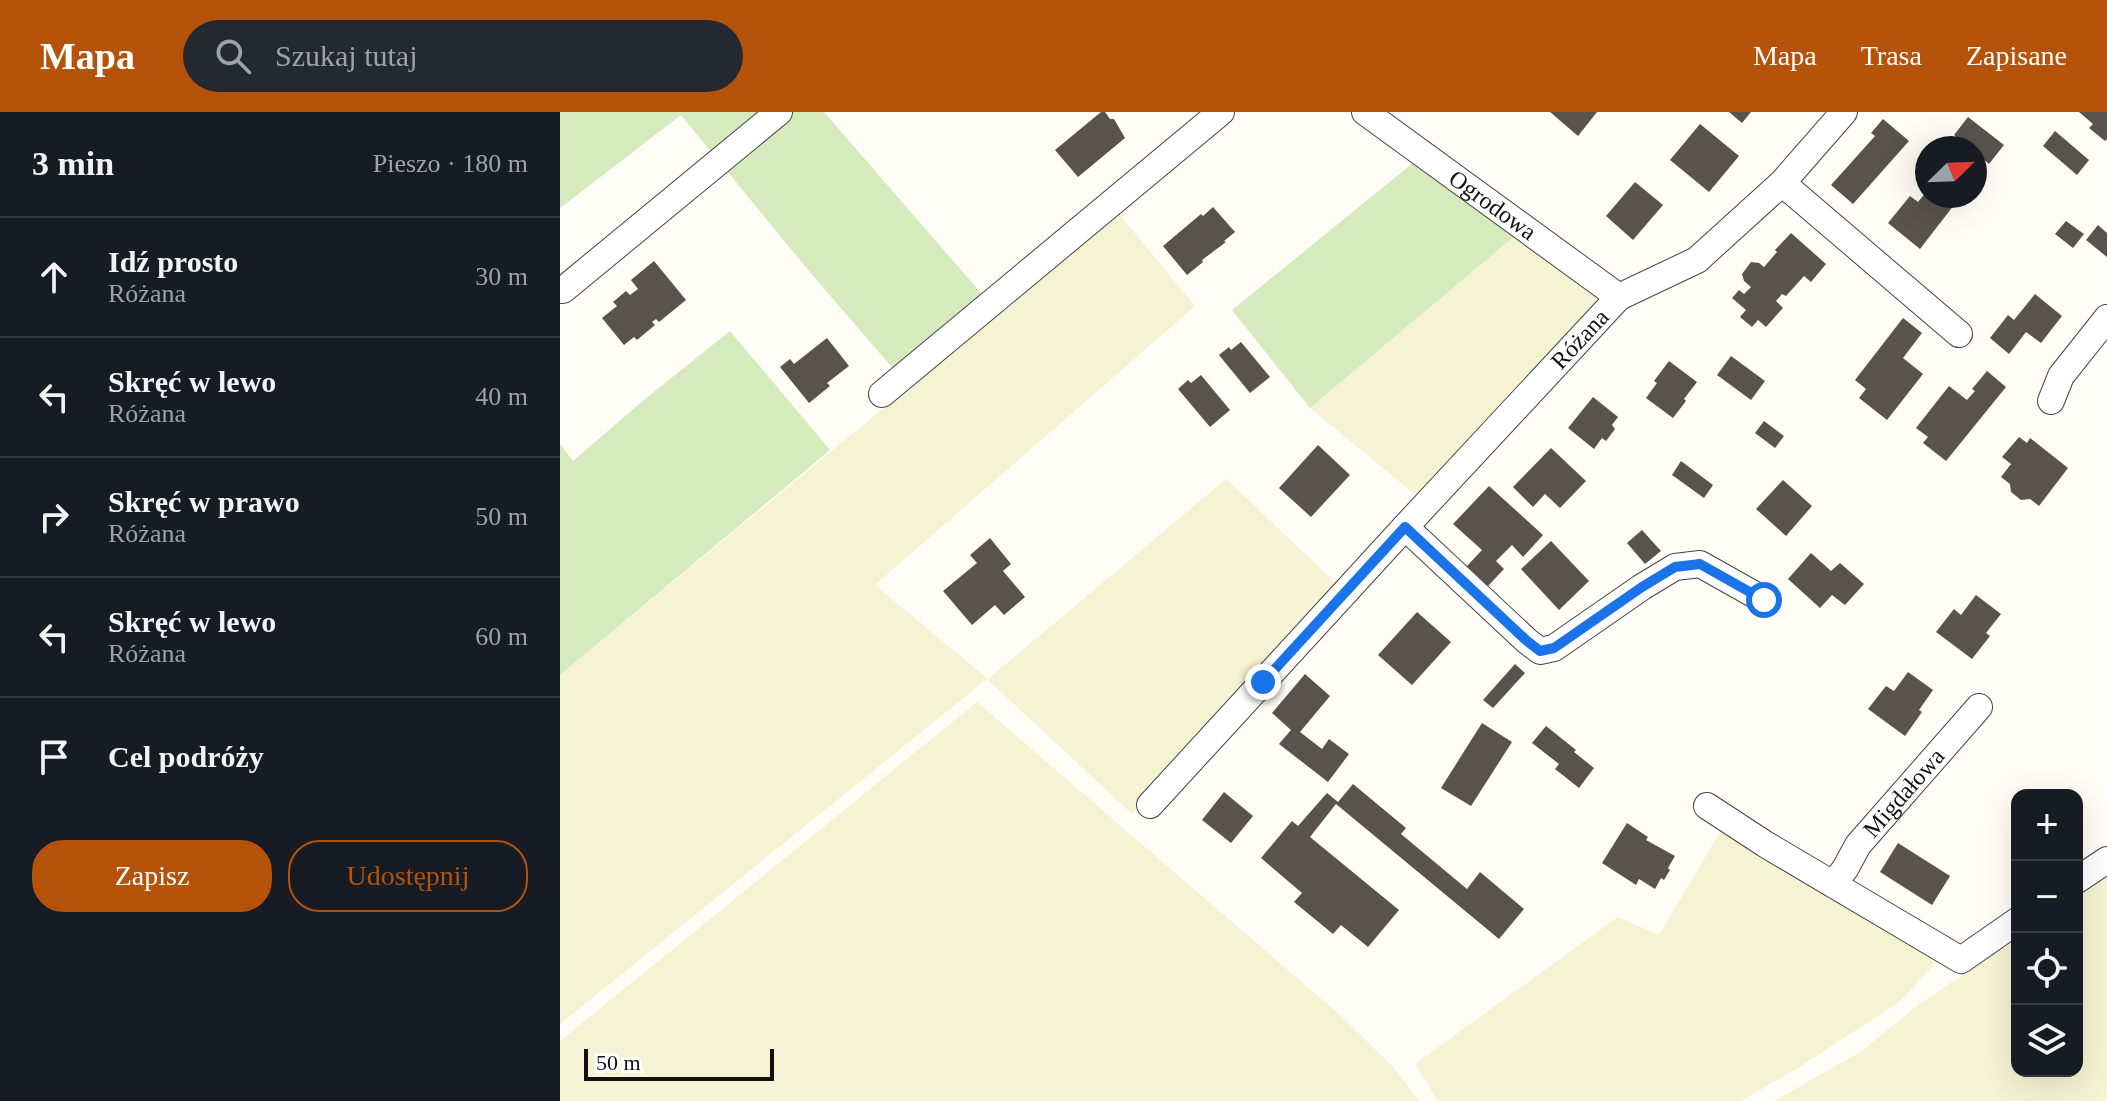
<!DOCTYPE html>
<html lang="pl">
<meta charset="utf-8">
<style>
:root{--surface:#171b24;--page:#242831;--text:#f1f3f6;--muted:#9ea1a6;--line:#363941;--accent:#b45309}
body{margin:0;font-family:"Times New Roman",serif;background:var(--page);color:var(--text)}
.controls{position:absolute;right:24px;bottom:24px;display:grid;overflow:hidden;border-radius:16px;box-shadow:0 8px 32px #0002}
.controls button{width:72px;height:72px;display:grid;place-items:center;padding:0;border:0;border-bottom:2px solid var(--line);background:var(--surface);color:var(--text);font:40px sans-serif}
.compass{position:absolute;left:1355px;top:24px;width:72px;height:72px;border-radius:50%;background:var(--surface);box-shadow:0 8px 32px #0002;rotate:67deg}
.scale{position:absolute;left:24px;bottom:20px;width:190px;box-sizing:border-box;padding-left:8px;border:4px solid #111;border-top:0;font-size:22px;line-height:28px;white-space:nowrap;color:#111;-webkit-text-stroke:6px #fff;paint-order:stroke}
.stop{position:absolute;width:24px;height:24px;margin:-18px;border:6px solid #1a73e8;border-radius:50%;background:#fff}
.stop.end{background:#1a73e8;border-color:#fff;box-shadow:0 2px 8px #0008}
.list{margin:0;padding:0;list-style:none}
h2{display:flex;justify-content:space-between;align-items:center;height:104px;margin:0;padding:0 32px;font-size:34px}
h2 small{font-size:26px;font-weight:400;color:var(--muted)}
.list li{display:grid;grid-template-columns:52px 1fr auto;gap:24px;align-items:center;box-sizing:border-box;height:120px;padding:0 32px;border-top:2px solid var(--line)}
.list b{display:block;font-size:30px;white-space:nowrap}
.list p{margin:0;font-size:26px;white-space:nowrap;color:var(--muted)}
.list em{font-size:26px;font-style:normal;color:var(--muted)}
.actions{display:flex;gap:16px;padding:24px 32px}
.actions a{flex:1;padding:18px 0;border:2px solid var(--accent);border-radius:32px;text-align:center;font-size:28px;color:var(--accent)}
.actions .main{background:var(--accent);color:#fff}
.icon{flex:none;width:44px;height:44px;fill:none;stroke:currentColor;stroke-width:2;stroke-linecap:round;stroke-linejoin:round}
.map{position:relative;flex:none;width:1547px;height:989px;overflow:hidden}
header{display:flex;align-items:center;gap:48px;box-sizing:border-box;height:112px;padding:0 40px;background:var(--accent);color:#fff}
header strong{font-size:38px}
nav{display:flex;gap:44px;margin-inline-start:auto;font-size:28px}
.search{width:560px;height:72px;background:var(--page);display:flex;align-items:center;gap:20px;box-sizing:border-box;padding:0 28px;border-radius:44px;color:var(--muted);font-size:30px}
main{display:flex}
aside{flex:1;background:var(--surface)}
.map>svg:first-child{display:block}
.farmland{fill:#f6f3d4}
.green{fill:#d5ebbd}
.building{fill:#5a524d}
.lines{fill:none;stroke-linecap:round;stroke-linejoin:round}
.minor-casing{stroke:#444;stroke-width:28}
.minor{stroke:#fff;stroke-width:26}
.route{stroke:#1a73e8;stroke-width:10}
.labels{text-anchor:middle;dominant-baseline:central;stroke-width:8;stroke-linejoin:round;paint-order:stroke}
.street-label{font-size:24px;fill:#111;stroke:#fff}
</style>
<header>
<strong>Mapa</strong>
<div class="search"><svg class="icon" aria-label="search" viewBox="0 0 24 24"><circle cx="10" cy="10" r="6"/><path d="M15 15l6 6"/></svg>Szukaj tutaj</div>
<nav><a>Mapa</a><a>Trasa</a><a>Zapisane</a></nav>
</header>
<main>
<aside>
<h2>3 min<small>Pieszo · 180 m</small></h2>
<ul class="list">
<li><svg class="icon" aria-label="ahead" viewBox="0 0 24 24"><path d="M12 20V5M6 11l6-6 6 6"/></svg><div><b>Idź prosto</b><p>Różana</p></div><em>30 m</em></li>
<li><svg class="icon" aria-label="left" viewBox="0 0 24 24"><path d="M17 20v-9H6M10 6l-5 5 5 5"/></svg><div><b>Skręć w lewo</b><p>Różana</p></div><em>40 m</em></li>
<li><svg class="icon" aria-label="right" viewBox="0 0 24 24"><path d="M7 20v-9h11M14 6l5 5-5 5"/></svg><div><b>Skręć w prawo</b><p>Różana</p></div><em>50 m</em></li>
<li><svg class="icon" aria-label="left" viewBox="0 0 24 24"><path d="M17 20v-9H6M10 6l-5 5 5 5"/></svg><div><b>Skręć w lewo</b><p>Różana</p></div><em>60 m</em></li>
<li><svg class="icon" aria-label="arrive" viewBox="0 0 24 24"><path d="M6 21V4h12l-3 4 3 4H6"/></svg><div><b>Cel podróży</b></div></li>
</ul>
<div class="actions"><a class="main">Zapisz</a><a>Udostępnij</a></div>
</aside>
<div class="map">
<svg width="1547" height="989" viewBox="0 0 1547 989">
<rect width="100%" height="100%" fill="#fffdf5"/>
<g class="farmland">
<polygon points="559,102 635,194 315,473 428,567 666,367 776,471 572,702 427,567 0,912 0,563"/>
<polygon points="956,123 1039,186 858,385 750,296"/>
<polygon points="417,590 780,903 834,956 859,989 0,989 0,929"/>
<polygon points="1162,717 1378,849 1339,890 1241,954 1181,989 878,989 855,952 1058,805 1099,823"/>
<polygon points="1547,764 1547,989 1214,989 1302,939 1358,893 1457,826 1457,959 1517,959 1517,785"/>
</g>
<g class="green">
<polygon points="0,0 264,0 427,188 335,259 249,159 121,3 0,96"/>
<polygon points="853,51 956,123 750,296 672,198"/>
<polygon points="170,219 270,338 0,563 0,332 13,349 85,287"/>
</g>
<g class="building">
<polygon points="541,0 545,0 550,7 554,7 565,26 518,65 495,38"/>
<polygon points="990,0 1037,0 1018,24"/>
<polygon points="1169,0 1191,0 1182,11"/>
<polygon points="1519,0 1547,0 1547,27 1545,29 1529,16 1533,12"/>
<polygon points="1408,5 1444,33 1429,52 1415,40 1415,36 1410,36 1394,23"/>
<polygon points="1323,7 1349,29 1293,92 1271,73 1315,24 1311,21"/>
<polygon points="1140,12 1179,44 1149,80 1110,48"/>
<polygon points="1495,19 1529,48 1517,63 1483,34"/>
<polygon points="1075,70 1103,93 1073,128 1046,104"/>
<polygon points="1367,79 1367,84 1383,84 1394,93 1360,137 1328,111 1350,84 1358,90"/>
<polygon points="653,95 675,120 664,129 666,130 642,148 643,150 627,163 603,134 641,102 643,104"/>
<polygon points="1506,109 1524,122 1513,136 1495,122"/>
<polygon points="1538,113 1547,121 1547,145 1526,128"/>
<polygon points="1231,121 1266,152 1251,170 1244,164 1226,184 1222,182 1216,189 1223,196 1206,215 1198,208 1192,215 1180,205 1186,198 1172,186 1179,178 1184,182 1191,175 1184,169 1182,162 1191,150 1199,151 1204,155 1217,140 1215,138"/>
<polygon points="94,149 126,188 99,210 96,207 92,210 95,213 77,228 74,225 64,233 42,206 57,194 53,190 66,179 70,183 78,177 71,168"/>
<polygon points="1475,182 1502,204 1481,231 1466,220 1449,242 1430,226 1448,203 1454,208"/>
<polygon points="1343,206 1362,221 1343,246 1363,262 1327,308 1299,286 1306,277 1295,268"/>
<polygon points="267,226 289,254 267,271 270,274 249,291 220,255 230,247 234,252"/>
<polygon points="681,230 710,265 690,281 659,243 669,235 671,238"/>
<polygon points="1171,244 1205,269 1191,288 1157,263"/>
<polygon points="1109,249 1137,270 1124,287 1126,289 1113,306 1086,286 1097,271 1094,269"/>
<polygon points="1427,259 1446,275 1386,349 1363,331 1368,325 1356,316 1389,274 1407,288 1415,279 1412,277"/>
<polygon points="641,263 670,298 650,315 618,277 628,268 631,271"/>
<polygon points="1033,285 1058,305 1052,313 1055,317 1046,329 1042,326 1034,337 1008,316"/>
<polygon points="1204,309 1224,324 1215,336 1195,321"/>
<polygon points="1459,325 1467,331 1470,326 1508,356 1479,394 1470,387 1461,388 1451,380 1450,372 1441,365 1451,352 1442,345"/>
<polygon points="758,333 790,363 751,405 719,376"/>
<polygon points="991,336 1026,369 1000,396 985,382 973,395 953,375"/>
<polygon points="1121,349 1153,373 1144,386 1112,363"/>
<polygon points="1223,368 1252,394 1226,424 1196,397"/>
<polygon points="929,374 983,423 963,445 952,433 936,449 944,457 928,474 907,454 922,438 893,412"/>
<polygon points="1082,418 1101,439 1085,452 1067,431"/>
<polygon points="430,426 451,452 443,459 465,485 444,503 435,493 412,513 383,479 417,451 410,443"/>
<polygon points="991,429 1029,469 999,498 961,457"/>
<polygon points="1251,441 1271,459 1280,451 1304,472 1285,493 1272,483 1260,496 1228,467"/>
<polygon points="1416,483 1441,502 1426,521 1430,524 1412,547 1376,520 1394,497 1401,503"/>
<polygon points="857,500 891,530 852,573 818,543"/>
<polygon points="955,552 965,561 933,596 923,588"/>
<polygon points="1348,560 1373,578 1359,598 1362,600 1345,624 1308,597 1326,574 1334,579"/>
<polygon points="745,562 770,584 740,620 762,637 769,627 789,642 768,670 719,632 731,618 712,601"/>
<polygon points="922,611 952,630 911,694 881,676"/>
<polygon points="986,614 1016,638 1014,640 1034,656 1019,676 995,657 999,652 972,631"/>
<polygon points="793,672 846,716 841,722 907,777 920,760 964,797 939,827 776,692 750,725 839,798 808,835 781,813 773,822 734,790 742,781 701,746 732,709 738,714 767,681 778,690"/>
<polygon points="664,680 693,704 671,731 642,708"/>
<polygon points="1067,711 1088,725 1086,728 1115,744 1108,756 1110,758 1104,768 1101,766 1095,777 1079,767 1076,773 1042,751"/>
<polygon points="1338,731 1390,764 1372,793 1320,760"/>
</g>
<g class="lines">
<defs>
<g id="minor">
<path id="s1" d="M 805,0 L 1059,185"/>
<polyline points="1222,71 1399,222"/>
<polyline points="3,178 219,0"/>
<polyline points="322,282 661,0"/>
<polyline points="1491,289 1501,264 1547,206"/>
<polyline points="845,415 967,529 980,539 994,536 1082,475 1115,455 1140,452 1204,488"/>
<path id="s2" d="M 590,693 L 845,415 L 1059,185 L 1137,148 L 1222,71 L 1284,0"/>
<polyline points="1147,694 1205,732 1401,848 1457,809"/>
<polyline points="1517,768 1547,748"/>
<path id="s3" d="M 1273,772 L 1285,757 L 1298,733 L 1419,595"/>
</g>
</defs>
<use href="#minor" class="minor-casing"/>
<use href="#minor" class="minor"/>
</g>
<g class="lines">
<polyline class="route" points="703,570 845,415 967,529 980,539 994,536 1082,475 1115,455 1140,452 1204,488"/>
</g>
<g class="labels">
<g class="street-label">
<text stroke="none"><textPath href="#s1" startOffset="158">Ogrodowa</textPath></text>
<text stroke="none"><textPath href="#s2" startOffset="634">Różana</textPath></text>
<text stroke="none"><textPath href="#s3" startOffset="116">Migdałowa</textPath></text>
</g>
</g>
</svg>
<div class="controls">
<button>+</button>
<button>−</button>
<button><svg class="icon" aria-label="locate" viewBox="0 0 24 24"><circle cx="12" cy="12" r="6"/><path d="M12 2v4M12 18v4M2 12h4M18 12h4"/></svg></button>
<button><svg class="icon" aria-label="layers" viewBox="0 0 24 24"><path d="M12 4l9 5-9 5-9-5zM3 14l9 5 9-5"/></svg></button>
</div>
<svg class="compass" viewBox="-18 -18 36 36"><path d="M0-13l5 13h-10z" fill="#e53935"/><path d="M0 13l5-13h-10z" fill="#9ea1a6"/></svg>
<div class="scale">50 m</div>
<div class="stop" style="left:1204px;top:488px"></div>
<div class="stop end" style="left:703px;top:570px"></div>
</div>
</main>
